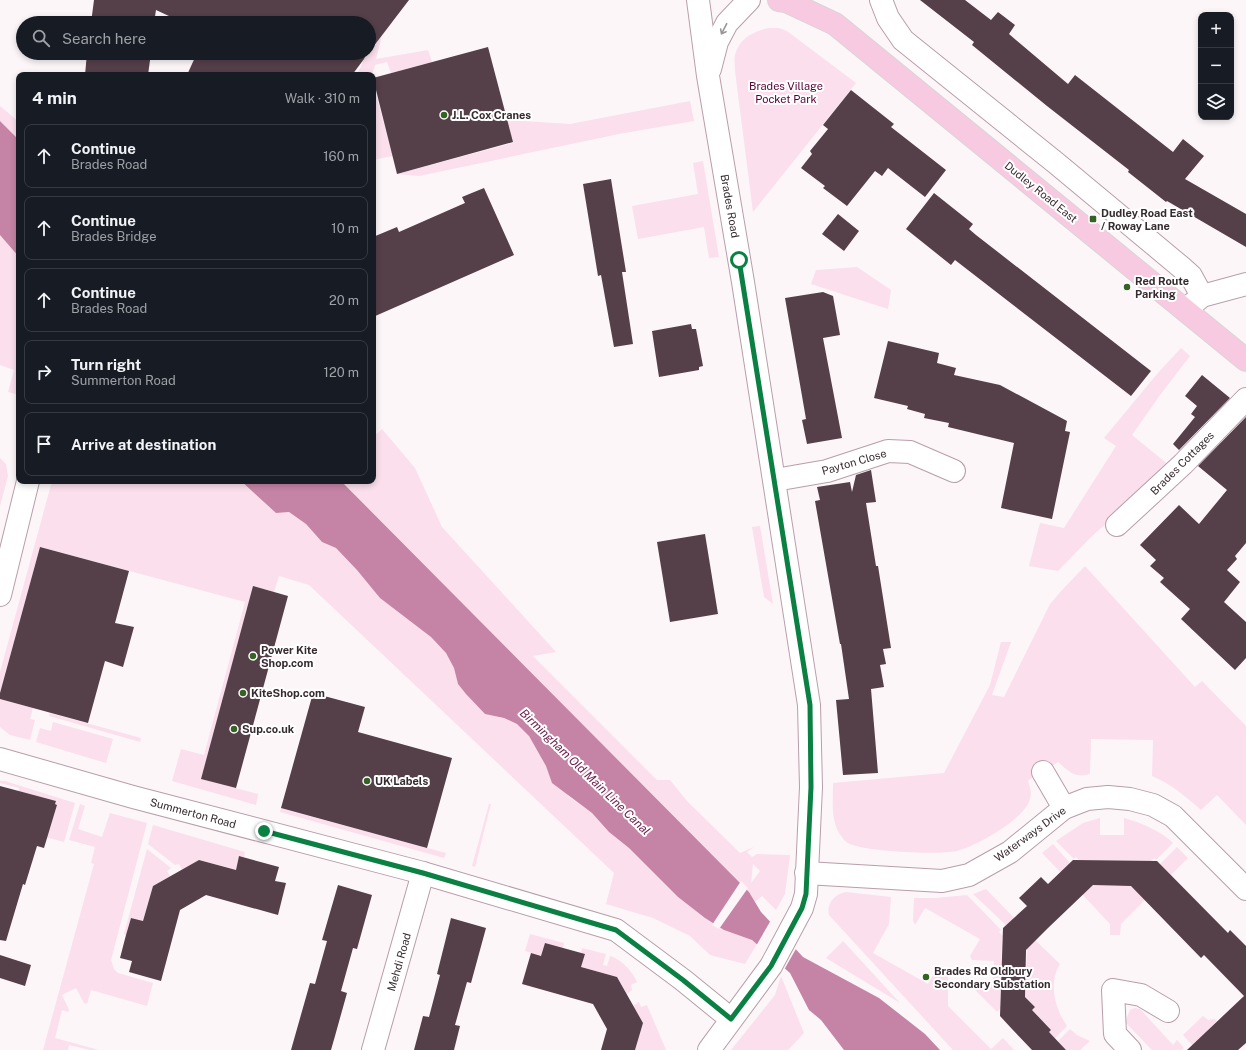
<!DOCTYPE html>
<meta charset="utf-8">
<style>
:root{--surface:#171b24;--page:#242831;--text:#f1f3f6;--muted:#9ea1a6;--line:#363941}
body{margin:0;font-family:"Public Sans",sans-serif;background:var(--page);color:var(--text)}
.controls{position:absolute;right:12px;top:12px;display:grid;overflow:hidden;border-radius:8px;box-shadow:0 2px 6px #0003}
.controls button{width:36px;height:36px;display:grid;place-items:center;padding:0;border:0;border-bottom:1px solid var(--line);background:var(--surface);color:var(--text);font:20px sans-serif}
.stop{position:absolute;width:12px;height:12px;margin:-9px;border:3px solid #0b8043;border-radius:50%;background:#fff}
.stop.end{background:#0b8043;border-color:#fff;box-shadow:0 1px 4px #0008}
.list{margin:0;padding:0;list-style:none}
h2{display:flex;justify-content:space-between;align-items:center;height:52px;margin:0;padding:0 16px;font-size:17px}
h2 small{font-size:13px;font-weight:400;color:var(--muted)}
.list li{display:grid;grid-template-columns:26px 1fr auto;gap:12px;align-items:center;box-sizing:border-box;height:64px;margin:0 8px 8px;padding:0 8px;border:1px solid var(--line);border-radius:8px}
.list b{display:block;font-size:15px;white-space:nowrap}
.list p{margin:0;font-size:13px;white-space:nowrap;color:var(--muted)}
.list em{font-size:13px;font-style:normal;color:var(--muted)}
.icon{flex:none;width:22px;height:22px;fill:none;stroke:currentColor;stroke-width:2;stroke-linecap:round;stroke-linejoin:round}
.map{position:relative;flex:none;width:1246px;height:1050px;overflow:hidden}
.search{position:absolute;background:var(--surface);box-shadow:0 2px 6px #0003;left:16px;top:16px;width:360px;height:44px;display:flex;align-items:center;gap:10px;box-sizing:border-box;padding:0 14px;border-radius:22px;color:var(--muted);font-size:15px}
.panel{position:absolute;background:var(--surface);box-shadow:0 2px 6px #0003;left:16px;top:72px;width:360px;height:412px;border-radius:8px}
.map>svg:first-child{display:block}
.green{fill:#fbdfec;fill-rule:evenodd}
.water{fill:#c584a5}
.pier{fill:#fcf6f9}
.building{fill:#553f49}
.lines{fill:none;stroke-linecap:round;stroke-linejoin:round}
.minor-casing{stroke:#b89eaa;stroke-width:24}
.tertiary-casing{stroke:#b89eaa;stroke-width:24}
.primary-casing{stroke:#d7d5d6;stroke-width:24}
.minor{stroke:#fff;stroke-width:22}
.tertiary{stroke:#fff;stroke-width:22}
.primary{stroke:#f8cae1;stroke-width:22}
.oneway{stroke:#9a9598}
.route{stroke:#0b8043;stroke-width:5}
.poi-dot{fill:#356323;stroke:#fff;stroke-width:1.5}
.labels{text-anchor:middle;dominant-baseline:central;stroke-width:4;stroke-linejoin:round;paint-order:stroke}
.park-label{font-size:11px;fill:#510035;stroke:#fff}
.poi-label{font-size:11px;font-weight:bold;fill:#362b30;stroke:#fff;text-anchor:start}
.street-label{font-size:11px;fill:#362b30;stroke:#fff}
.water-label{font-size:12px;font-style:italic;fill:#6d204e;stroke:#fff}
</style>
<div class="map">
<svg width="1246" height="1050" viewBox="0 0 1246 1050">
<rect width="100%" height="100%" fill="#fcf6f9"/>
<g class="green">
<polygon points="382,19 392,23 382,36 376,59 428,50 432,62 391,73 387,62 375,65 372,75 357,75 367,53 369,53 369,48"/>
<path d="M 769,28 L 779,28 L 787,31 L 856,83 L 753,212 L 735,71 C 735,66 734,60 735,55 C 739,38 754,31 769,28 Z"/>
<polygon points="373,84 393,156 373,160"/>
<polygon points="690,101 694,121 619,134 419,176 397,174 513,143 507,120 570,124"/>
<polygon points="0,106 19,122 19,140 0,121"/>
<polygon points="703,161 719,257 709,258 704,227 638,239 632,206 698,194 693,163"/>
<polygon points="0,235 19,257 19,395 8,392 14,370 0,365"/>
<polygon points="857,267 891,290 888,309 811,284 816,270"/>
<polygon points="1181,348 1190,356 1160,395 1132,435 1170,466 1090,538 1058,571 1029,566 1040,523 1064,528 1116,446 1104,438 1157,374"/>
<path d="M 382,429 L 415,468 L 442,527 L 556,652 L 533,656 L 657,780 L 670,780 L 687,801 L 740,853 L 754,847 L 747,852 L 752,857 L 757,854 L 790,855 L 785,894 L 776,910 L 762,896 L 755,902 L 749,892 L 341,481 L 373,481 L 373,437 ZM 753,864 L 760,871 L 751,883 Z"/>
<polygon points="0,458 6,464 8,476 0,506"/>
<polygon points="52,481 241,481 276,513 289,512 306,524 322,542 336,548 409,619 431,637 446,653 454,668 458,684 485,714 504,718 517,724 529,736 546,766 569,797 592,813 609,832 629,848 678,897 705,918 724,930 752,940 757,944 745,964 710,955 690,936 653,918 606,904 614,873 309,585 279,576 274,592 253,586 202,779 258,794 256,805 172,781 181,749 204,755 245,602 40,547 0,693 0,672"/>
<polygon points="760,526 773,604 764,597 752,527"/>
<path d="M 1085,566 L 1195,687 L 1202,681 L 1246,726 L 1246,825 L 1217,795 L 1201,810 C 1185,796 1171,784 1152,776 L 1153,740 L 1091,739 L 1090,774 C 1074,778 1070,772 1058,762 L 1030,779 L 1028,781 C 1030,787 1032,792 1030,799 C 1025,819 977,846 957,851 C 939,855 864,852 848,843 C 846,842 843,839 842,837 C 830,823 833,800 833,783 L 944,773 L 990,685 L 1001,642 L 1011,642 L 992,695 L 1004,697 L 1050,604 L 1063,589 Z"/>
<polygon points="0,699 33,708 30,719 35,720 30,740 10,735 0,727"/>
<polygon points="50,713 141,738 140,742 49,716"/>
<polygon points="53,722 113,739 106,763 36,742 40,728 51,731"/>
<polygon points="0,781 5,781 75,803 64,842 38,835 40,827 50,829 57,805 55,804 56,801 18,793 19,788 0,783"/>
<polygon points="80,804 85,806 78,829 102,837 110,813 147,823 111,960 114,969 118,973 153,983 147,1006 91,990 87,1004 84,1003 76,988 62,995 69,1010 68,1012 62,1010 55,1038 99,1050 90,1050 69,1045 68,1050 43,1050 94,864 91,863 95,847 69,840"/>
<polygon points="489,804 491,804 475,867 472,866"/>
<polygon points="281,808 294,812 446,853 444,858 280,812"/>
<path d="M 1100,818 L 1100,835 L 1124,835 L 1124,818 C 1142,823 1161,831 1173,843 L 1156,860 L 1154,858 L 1149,863 L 1081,862 L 1076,857 L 1074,859 L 1056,841 L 1083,823 Z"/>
<polygon points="153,825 245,852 244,857 239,856 236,870 199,860 182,870 179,864 175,865 148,844"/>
<polygon points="1053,844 1070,863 1065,877 1042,853"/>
<polygon points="1177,847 1188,858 1166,880 1160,864"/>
<polygon points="147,849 171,868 167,871 170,876 153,886 143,921 131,918 126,935 124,934"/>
<polygon points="1092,885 1137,886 1148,897 1121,924 1120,935 1110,935 1110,924 1082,894"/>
<polygon points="986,889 1018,922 1008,924 1006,925 973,894"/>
<path d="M 846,892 L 891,897 L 889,924 L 873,953 L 928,984 L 938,966 L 948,972 L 948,1006 L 991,1049 L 1003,1038 L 1014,1050 L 953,1050 L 829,915 C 826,903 835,894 846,892 Z"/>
<polygon points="967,895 1001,930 999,932 1003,936 1002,938 1000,1006 1001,1008 997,1012 973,988 971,980 993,980 994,961 972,960 970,956 980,939 925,908 915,925 913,920 914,898 935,898"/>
<polygon points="530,934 564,943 563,948 541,956 525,951"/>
<path d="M 1035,940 L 1060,964 C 1048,983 1055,1009 1067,1026 L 1055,1038 L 1048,1033 L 1051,1030 L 1032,1010 L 1035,1007 L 1025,997 L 1027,948 Z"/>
<polygon points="843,941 900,1003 826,958"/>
<path d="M 582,948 L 606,954 L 603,965 L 607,966 L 610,956 C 621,959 633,972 637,982 L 631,985 L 632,990 L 627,994 L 617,977 L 581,967 L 585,955 L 581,953 Z"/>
<polygon points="781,976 804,1033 788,1050 731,1050 775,995"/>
<polygon points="639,1002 641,1007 647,1005 666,1050 635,1050 643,1023 633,1006"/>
<polygon points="1135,1008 1140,1009 1173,1045 1177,1040 1184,1048 1182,1050 1152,1050 1125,1022 1130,1010"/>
<polygon points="1203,1016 1208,1020 1214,1019 1217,1021 1193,1046 1183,1035"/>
<polygon points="1070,1029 1077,1035 1090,1041 1080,1050 1066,1050 1058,1041"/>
</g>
<g class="water">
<polygon points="0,121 19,140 19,257 0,235"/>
<polygon points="241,481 341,481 749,892 761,912 803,957 879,998 925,1034 940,1050 844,1050 821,1020 809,1010 790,973 752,940 724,930 705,918 678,897 629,848 609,832 592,813 552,783 546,766 529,736 517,724 504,718 485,714 466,694 458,684 454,668 446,653 431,637 380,598 357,570 336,548 322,542 306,524 289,512 276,513"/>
</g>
<g class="pier">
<polygon points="741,881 748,888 719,929 712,925"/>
<polygon points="771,920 797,947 784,970 756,946"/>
</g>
<g class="building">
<polygon points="94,0 409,0 373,47 373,39 369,48 369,23 184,23 156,10 154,23 91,23"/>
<polygon points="920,0 965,0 991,20 998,12 1015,25 1009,34 1068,84 1075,75 1173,152 1183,139 1204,156 1185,179 1246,214 1246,247 1167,201 1166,202 1128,172 1129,170 1047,106 972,45 974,42"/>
<polygon points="488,47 513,142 397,174 373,78"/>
<polygon points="87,53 151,53 148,75 85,75"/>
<polygon points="197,53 367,53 364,59 352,75 187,75"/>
<polygon points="851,90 894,124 891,127 946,170 925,197 888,168 882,176 875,171 847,206 823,188 825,186 801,168 812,154 810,151 828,129 823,125"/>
<polygon points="611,179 626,272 622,272 633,344 614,347 601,275 598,276 583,184"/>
<polygon points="484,188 514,255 373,317 373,237 397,227 399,232 465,203 462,197"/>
<polygon points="934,193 973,224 969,229 976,235 1151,371 1131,396 955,260 951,265 906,229"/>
<polygon points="838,214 859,231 844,251 822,234"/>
<polygon points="823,292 833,296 840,335 823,338 842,438 807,444 802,420 806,419 785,298"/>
<polygon points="691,324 692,329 696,329 703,366 699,367 699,370 659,377 652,331"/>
<polygon points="888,341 939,353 937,363 956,368 954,375 1000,385 1067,421 1065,431 1070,432 1052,519 1001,508 1014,443 948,427 949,423 924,418 925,414 907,409 908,406 874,398"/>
<polygon points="1202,375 1230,398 1179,450 1173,444 1195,417 1191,414 1197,406 1185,396"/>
<polygon points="1246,417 1246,543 1235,556 1237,559 1227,570 1240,582 1224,602 1246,622 1246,658 1235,670 1181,619 1190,609 1160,582 1164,578 1150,566 1156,560 1140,545 1179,505 1199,524 1227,490 1198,466"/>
<polygon points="871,470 876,502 866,503 876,566 878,566 891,648 883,649 886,664 880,665 884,687 871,689 878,773 843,775 836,700 849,699 841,644 840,644 815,501 820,500 817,487 850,482 852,492 856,475"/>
<polygon points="705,534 718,614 670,622 657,542"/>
<polygon points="40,547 129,571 115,623 134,627 123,667 105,661 88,723 0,699 0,693"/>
<polygon points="253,586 288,596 236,788 201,779"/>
<polygon points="313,693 365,707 358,732 452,758 427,848 281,808"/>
<polygon points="0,786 56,801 55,804 57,805 44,848 37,846 25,885 23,884 6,941 0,940"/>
<polygon points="239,856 279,867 275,881 286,883 278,915 206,895 180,910 161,981 129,972 132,961 120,958 126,935 131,918 143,921 153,886 199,860 236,870"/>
<polygon points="1073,860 1157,861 1228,933 1230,930 1246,946 1246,1043 1238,1050 1187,1050 1244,996 1204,955 1201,958 1131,886 1093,885 1048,928 1026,950 1025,997 1035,1007 1032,1010 1051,1030 1049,1032 1066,1050 1032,1050 1012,1029 1000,1016 1003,928 1027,906 1019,898 1041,877 1048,884"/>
<polygon points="338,885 372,895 357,949 353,948 341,991 347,993 335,1036 331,1050 291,1050 310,983 315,984 327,941 322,940"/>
<polygon points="451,918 486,928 471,983 467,982 455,1025 460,1026 454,1050 414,1050 423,1016 429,1017 440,975 437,974"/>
<polygon points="545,943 585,954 581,967 617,977 643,1023 635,1050 601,1050 607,1029 593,1004 522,984 531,953 541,956"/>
<polygon points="0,955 31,965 25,986 0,978"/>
</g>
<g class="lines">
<defs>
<g id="minor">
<polyline points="881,0 888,18 903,40 1056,163 1181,267 1191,276 1202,296"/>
<polyline points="1190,306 1202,296 1246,284"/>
<polyline points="775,480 827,471 888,451 910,452 954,471"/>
<polyline points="1117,525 1183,464 1246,399"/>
<polyline points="0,595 28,481"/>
<polyline points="0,759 133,797 423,873 616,930 683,980 731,1019"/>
<polyline points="1043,772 1064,808"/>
<polyline points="806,873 942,881 969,875 1010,852 1064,808 1087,799 1108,797 1130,799 1153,805 1173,816 1246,889"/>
<polyline points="373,1050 423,873"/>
<polyline points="1130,1050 1115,1034 1113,990 1141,995 1168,1011"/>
</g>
<g id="tertiary">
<polyline points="698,0 708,76 743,282 809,705 811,787 806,894 802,908 771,966 709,1050"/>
<polyline points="710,69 717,42 727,23 749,0"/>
</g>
<polyline id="primary" points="779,0 786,1 835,24 1246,360"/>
</defs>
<use href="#minor" class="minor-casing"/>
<use href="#tertiary" class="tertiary-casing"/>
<use href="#primary" class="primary-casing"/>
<use href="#minor" class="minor"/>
<use href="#tertiary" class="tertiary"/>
<use href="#primary" class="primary"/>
</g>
<defs><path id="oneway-shaft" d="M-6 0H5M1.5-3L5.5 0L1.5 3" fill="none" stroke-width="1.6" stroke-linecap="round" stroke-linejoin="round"/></defs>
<use class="oneway" href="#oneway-shaft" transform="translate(724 29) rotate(117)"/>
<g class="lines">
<polyline class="route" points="264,831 423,873 616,930 683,980 731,1019 771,966 802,908 806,894 811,787 810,705 739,260"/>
</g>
<g class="poi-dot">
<circle cx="444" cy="115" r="4"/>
<rect x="1089" y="215" width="8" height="8" rx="2"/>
<circle cx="1127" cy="287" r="4"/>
<circle cx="253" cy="656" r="4"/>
<circle cx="243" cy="693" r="4"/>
<circle cx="234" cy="729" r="4"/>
<circle cx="367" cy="781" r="4"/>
<circle cx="926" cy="977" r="4"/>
</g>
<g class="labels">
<g class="park-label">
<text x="786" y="86">Brades Village<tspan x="786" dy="13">Pocket Park</tspan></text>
</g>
<g class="poi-label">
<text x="452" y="115">J.L. Cox Cranes</text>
<text x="1101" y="213">Dudley Road East<tspan x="1101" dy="13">/ Roway Lane</tspan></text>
<text x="1135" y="281">Red Route<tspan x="1135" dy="13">Parking</tspan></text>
<text x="261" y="650">Power Kite<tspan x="261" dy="13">Shop.com</tspan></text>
<text x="251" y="693">KiteShop.com</text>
<text x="242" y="729">Sup.co.uk</text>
<text x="375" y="781">UK Labels</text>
<text x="934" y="971">Brades Rd Oldbury<tspan x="934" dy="13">Secondary Substation</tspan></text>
</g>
<g class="street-label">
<text transform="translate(1041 192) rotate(39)">Dudley Road East</text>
<text transform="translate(730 206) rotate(80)">Brades Road</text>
<text transform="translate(854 462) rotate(-16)">Payton Close</text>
<text transform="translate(1182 463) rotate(-45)">Brades Cottages</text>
<text transform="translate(193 813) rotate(15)">Summerton Road</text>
<text transform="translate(1030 834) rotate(-36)">Waterways Drive</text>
<text transform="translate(399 962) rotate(-74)">Mehdi Road</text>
</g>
<g class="water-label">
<text transform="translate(585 772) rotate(44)">Birmingham Old Main Line Canal</text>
</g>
</g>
</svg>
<div class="controls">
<button>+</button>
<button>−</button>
<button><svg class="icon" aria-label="layers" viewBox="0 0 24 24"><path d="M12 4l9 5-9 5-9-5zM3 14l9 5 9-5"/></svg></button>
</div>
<div class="stop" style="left:739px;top:260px"></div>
<div class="stop end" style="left:264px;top:831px"></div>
<div class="search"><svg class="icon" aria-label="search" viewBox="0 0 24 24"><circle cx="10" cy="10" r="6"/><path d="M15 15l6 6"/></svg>Search here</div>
<section class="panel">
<h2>4 min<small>Walk · 310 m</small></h2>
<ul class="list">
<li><svg class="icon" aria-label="ahead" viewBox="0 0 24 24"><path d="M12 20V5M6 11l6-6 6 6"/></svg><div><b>Continue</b><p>Brades Road</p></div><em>160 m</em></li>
<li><svg class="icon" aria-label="ahead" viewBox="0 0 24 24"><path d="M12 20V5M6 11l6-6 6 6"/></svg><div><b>Continue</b><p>Brades Bridge</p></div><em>10 m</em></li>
<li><svg class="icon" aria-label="ahead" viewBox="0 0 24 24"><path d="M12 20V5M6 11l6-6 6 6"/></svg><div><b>Continue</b><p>Brades Road</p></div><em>20 m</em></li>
<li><svg class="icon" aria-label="right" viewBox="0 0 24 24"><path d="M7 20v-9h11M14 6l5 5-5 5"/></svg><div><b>Turn right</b><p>Summerton Road</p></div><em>120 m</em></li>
<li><svg class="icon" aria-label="arrive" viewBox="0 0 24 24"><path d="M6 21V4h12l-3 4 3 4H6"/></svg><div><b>Arrive at destination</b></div></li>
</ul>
</section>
</div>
